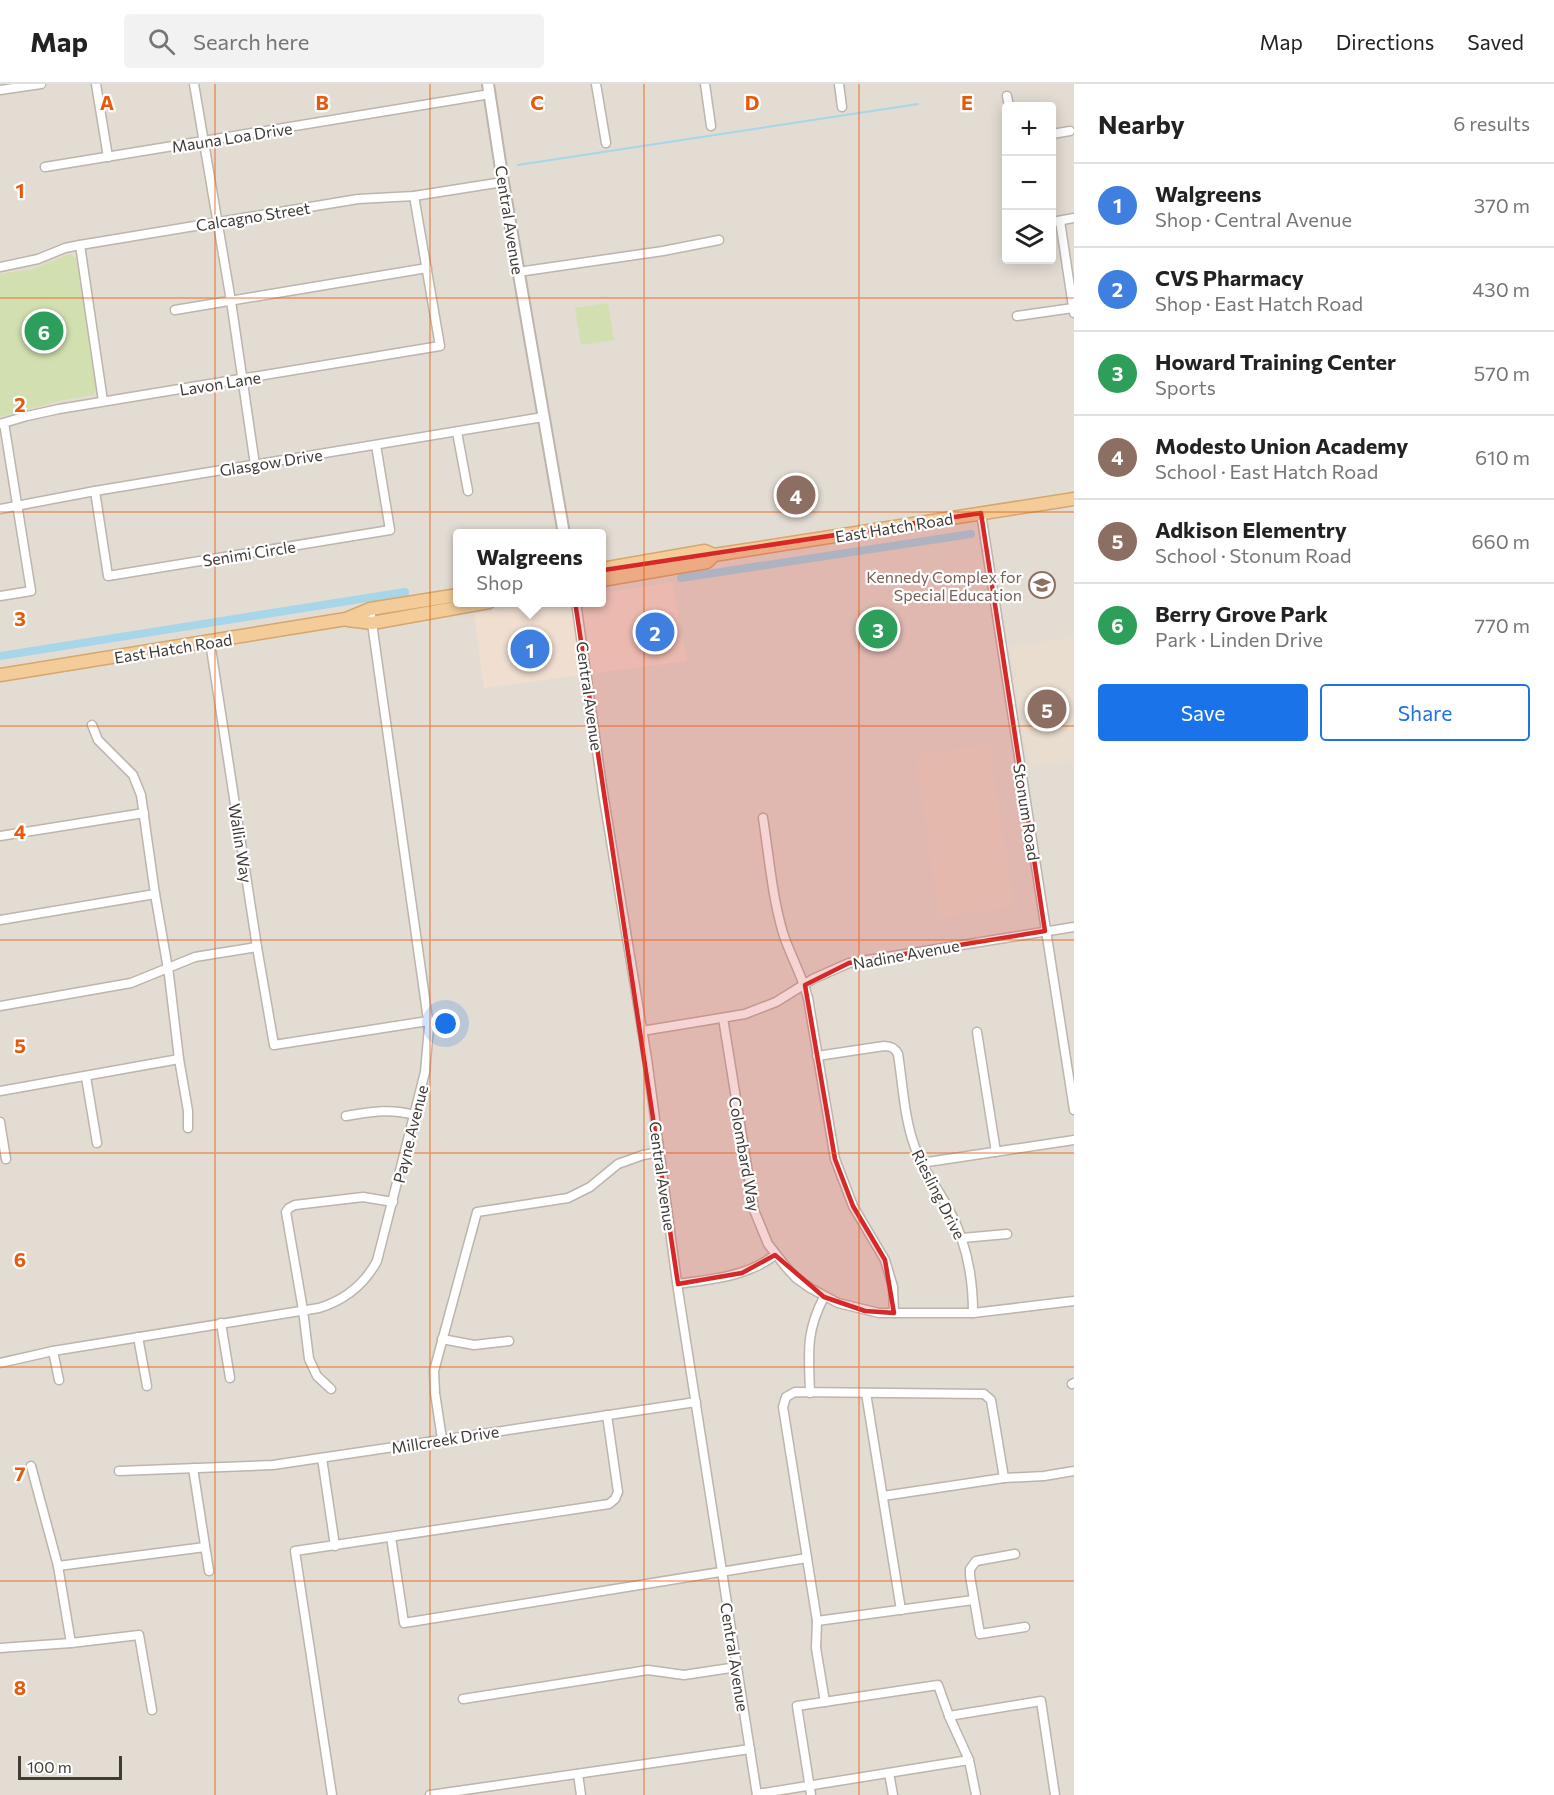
<!DOCTYPE html>
<meta charset="utf-8">
<style>
:root{--surface:#fff;--page:#f2f2f2;--text:#222;--muted:#767676;--line:#e0e0e0;--accent:#1a73e8}
body{margin:0;font-family:Commissioner,sans-serif;background:var(--page);color:var(--text)}
.controls{position:absolute;right:18px;top:18px;display:grid;overflow:hidden;border-radius:6px;box-shadow:0 3px 15px #0003}
.controls button{width:54px;height:54px;display:grid;place-items:center;padding:0;border:0;border-bottom:2px solid var(--line);background:var(--surface);color:var(--text);font:30px sans-serif}
.scale{position:absolute;left:18px;bottom:15px;width:104px;box-sizing:border-box;padding-left:6px;border:3px solid #413b35;border-top:0;font-size:16px;line-height:21px;white-space:nowrap;color:#413b35;-webkit-text-stroke:4px #fff;paint-order:stroke}
.you{position:absolute;left:446px;top:940px;width:21px;height:21px;margin:-15px;border:4px solid #fff;border-radius:50%;background:#1a73e8;box-shadow:0 0 0 9px #1a73e833}
.badge{display:grid;place-items:center;width:39px;height:39px;border-radius:50%;background:var(--accent);color:#fff;font-size:20px;font-weight:700}
.pin{position:absolute;translate:-50% -50%;border:3px solid #fff;box-shadow:0 2px 6px #0006}
.popup{position:absolute;left:453px;top:445px;width:153px;height:78px;box-sizing:border-box;display:grid;place-content:center;border-radius:6px;background:var(--surface);filter:drop-shadow(0 2px 4px #0005);font-size:20px;white-space:nowrap;color:var(--muted)}
.popup b{font-size:22px;color:var(--text)}
.popup::after{content:'';position:absolute;left:50%;top:100%;margin-left:-12px;border:12px solid transparent;border-top-color:var(--surface)}
.list{margin:0;padding:0;list-style:none}
h2{display:flex;justify-content:space-between;align-items:center;height:78px;margin:0;padding:0 24px;font-size:26px}
h2 small{font-size:20px;font-weight:400;color:var(--muted)}
.list li{display:grid;grid-template-columns:39px 1fr auto;gap:18px;align-items:center;box-sizing:border-box;height:84px;padding:0 24px;border-top:2px solid var(--line)}
.list b{display:block;font-size:22px;white-space:nowrap}
.list p{margin:0;font-size:20px;white-space:nowrap;color:var(--muted)}
.list em{font-size:20px;font-style:normal;color:var(--muted)}
.actions{display:flex;gap:12px;padding:18px 24px}
.actions a{flex:1;padding:14px 0;border:2px solid var(--accent);border-radius:6px;text-align:center;font-size:21px;color:var(--accent)}
.actions .main{background:var(--accent);color:#fff}
.icon{flex:none;width:33px;height:33px;fill:none;stroke:currentColor;stroke-width:2;stroke-linecap:round;stroke-linejoin:round}
.map{position:relative;flex:none;width:1074px;height:1711px;overflow:hidden}
header{display:flex;align-items:center;gap:36px;box-sizing:border-box;height:84px;padding:0 30px;background:var(--surface);border-bottom:2px solid var(--line)}
header strong{font-size:28px}
nav{display:flex;gap:33px;margin-inline-start:auto;font-size:21px}
.search{width:420px;height:54px;background:var(--page);display:flex;align-items:center;gap:15px;box-sizing:border-box;padding:0 21px;border-radius:6px;color:var(--muted);font-size:22px}
main{display:flex}
aside{flex:1;background:var(--surface)}
.map>svg:first-child{display:block}
.residential{fill:#e3dcd3;fill-rule:evenodd}
.commercial{fill:#f0ded1}
.education{fill:#e8ddcf}
.green{fill:#d2e0b1}
.lines{fill:none;stroke-linecap:round;stroke-linejoin:round}
.stream{stroke:#a6d6e7;stroke-width:2}
.canal{stroke:#a6d6e7;stroke-width:8}
.minor-casing{stroke:#bdb4ab;stroke-width:11}
.tertiary-casing{stroke:#bdb4ab;stroke-width:14}
.primary-casing{stroke:#d6a66c;stroke-width:15}
.minor{stroke:#fff;stroke-width:8}
.tertiary{stroke:#fff;stroke-width:10}
.primary{stroke:#f3cc9a;stroke-width:12}
.marked{fill:#d62828;fill-opacity:0.2;stroke:#d62828;stroke-width:4.5;stroke-linejoin:round}
.grid{fill:none;stroke:#e8590c;stroke-width:1.5;stroke-opacity:0.55}
.labels{text-anchor:middle;dominant-baseline:central;stroke-width:4.5;stroke-linejoin:round;paint-order:stroke}
.street-label{font-size:16px;fill:#413b35;stroke:#fff}
.education-label{font-size:16px;fill:#785e54;stroke:#fff;text-anchor:end}
.grid-label{font-size:20px;text-anchor:middle;font-weight:bold;fill:#e8590c;stroke:#fff;stroke-width:4.5;stroke-linejoin:round;paint-order:stroke}
</style>
<header>
<strong>Map</strong>
<div class="search"><svg class="icon" aria-label="search" viewBox="0 0 24 24"><circle cx="10" cy="10" r="6"/><path d="M15 15l6 6"/></svg>Search here</div>
<nav><a>Map</a><a>Directions</a><a>Saved</a></nav>
</header>
<main>
<div class="map">
<svg width="1074" height="1711" viewBox="0 0 1074 1711">
<rect width="100%" height="100%" fill="#f0ebe4"/>
<path class="residential" d="M 0,0 L 1074,0 L 1074,1711 L 0,1711 ZM 1006,22 L 1052,22 L 1052,176 L 1006,176 ZM 458,450 L 602,450 L 602,518 L 458,518 Z"/>
<polygon class="commercial" points="672,498 687,577 484,604 474,530 543,519 602,518 602,509"/>
<g class="education">
<polygon points="1074,553 1074,677 1029,684 1010,562"/>
<polygon points="989,660 1014,822 939,834 916,671"/>
</g>
<g class="green">
<polygon points="70,170 76,175 97,305 93,311 59,317 0,333 0,190 32,185"/>
<polygon points="608,219 614,256 581,261 575,224"/>
</g>
<g class="lines">
<polyline class="stream" points="518,81 918,20"/>
<g class="canal">
<polyline points="681,494 971,450"/>
<polyline points="0,572 405,508"/>
</g>
<defs>
<g id="minor">
<polyline points="96,0 108,73"/>
<polyline points="194,0 231,217 255,381"/>
<polyline points="596,0 606,59"/>
<polyline points="705,0 711,42"/>
<polyline points="839,0 842,23"/>
<polyline points="0,6 41,0"/>
<polyline points="1007,12 1009,22"/>
<polyline points="1052,50 1070,47"/>
<polyline points="45,83 490,10"/>
<polyline points="1060,137 1074,229"/>
<polyline points="1052,138 1074,134"/>
<polyline points="80,161 103,317"/>
<polyline points="0,183 38,175 65,164 80,161 358,115 414,112 503,98"/>
<polyline points="518,188 663,167 719,156"/>
<polyline points="175,226 427,184"/>
<polyline points="1017,232 1073,224"/>
<polyline points="0,340 27,332 59,325 440,262 414,112"/>
<polyline points="457,348 468,407"/>
<polyline points="95,407 108,492 390,446 376,361"/>
<polyline points="0,425 95,407 543,333"/>
<polyline points="981,429 1074,1026"/>
<polyline points="0,512 31,507 4,339"/>
<polyline points="576,518 603,709 647,975 678,1206 757,1711"/>
<polyline points="210,558 257,863 274,961 428,937"/>
<polyline points="92,641 98,656 133,691 141,711 155,810 169,891 179,975 188,1027 188,1044"/>
<path d="M 763,734 C 769,772 772,812 783,849 C 790,871 802,891 808,914 L 835,1075 L 853,1122 L 885,1176 L 893,1203 L 894,1229"/>
<polyline points="0,752 144,729"/>
<polyline points="0,836 155,810"/>
<polyline points="0,922 131,899 195,873 257,863"/>
<polyline points="723,934 754,1126 768,1160 786,1183 796,1194 810,1204 838,1219 879,1229 973,1229 1074,1217"/>
<polyline points="642,947 745,930 776,918 813,895 849,879 1074,843"/>
<polyline points="977,948 996,1068"/>
<path d="M 817,972 L 884,962 C 891,962 895,964 898,970 C 903,1001 904,1036 916,1066 C 923,1086 937,1103 947,1122 C 966,1155 973,1191 973,1229"/>
<polyline points="86,993 97,1059"/>
<polyline points="0,1007 179,975"/>
<path d="M 346,1032 C 370,1028 391,1024 414,1031"/>
<polyline points="0,1038 6,1075"/>
<polyline points="921,1079 1074,1056"/>
<polyline points="962,1154 1007,1150"/>
<path d="M 678,1200 C 713,1195 746,1193 775,1171"/>
<polyline points="221,1239 230,1294"/>
<polyline points="138,1253 147,1302"/>
<polyline points="442,1255 474,1261 509,1257"/>
<polyline points="53,1267 59,1296"/>
<path d="M 0,1279 L 53,1267 L 319,1224 C 345,1216 364,1201 377,1177 L 425,988 L 429,943 L 370,525"/>
<polyline points="1072,1300 1074,1299"/>
<polyline points="331,1305 317,1292 309,1275 303,1226 286,1128 289,1124 295,1121 363,1113 393,1118"/>
<path d="M 810,1309 C 809,1270 805,1249 824,1213"/>
<polyline points="866,1309 901,1526"/>
<polyline points="442,1355 435,1309 434,1287 477,1128 568,1114 590,1103 618,1080 643,1071 660,1068"/>
<polyline points="322,1374 335,1462"/>
<polyline points="31,1382 58,1482 71,1559"/>
<polyline points="193,1384 209,1487"/>
<polyline points="119,1387 273,1381 696,1318"/>
<polyline points="883,1412 1004,1394 1044,1392 1074,1387"/>
<polyline points="391,1453 404,1539 807,1474"/>
<polyline points="1015,1470 976,1477 970,1485 970,1492 980,1550 1025,1543"/>
<polyline points="58,1482 205,1463"/>
<polyline points="817,1537 973,1516"/>
<polyline points="0,1564 71,1559 139,1551 152,1626"/>
<polyline points="463,1615 648,1586 684,1591 737,1583"/>
<polyline points="825,1618 816,1564 817,1537 783,1323 786,1313 795,1308 984,1310 991,1316 1004,1394"/>
<polyline points="949,1632 1041,1617 1055,1711"/>
<polyline points="889,1689 893,1711"/>
<polyline points="578,1690 581,1711"/>
<polyline points="757,1710 969,1676"/>
<polyline points="332,1711 295,1467 609,1420 615,1415 618,1408 607,1331"/>
<polyline points="430,1711 750,1665"/>
<polyline points="811,1711 797,1622 938,1601 949,1632 969,1676 976,1711"/>
</g>
<polyline id="tertiary" points="488,0 503,98 564,450"/>
<g id="primary">
<polyline points="602,485 705,467 714,471 1074,415"/>
<polyline points="602,496 707,478 714,471"/>
<polyline points="348,536 372,539 489,518"/>
<polyline points="0,591 346,535 370,525 458,511"/>
</g>
</defs>
<use href="#minor" class="minor-casing"/>
<use href="#tertiary" class="tertiary-casing"/>
<use href="#primary" class="primary-casing"/>
<use href="#minor" class="minor"/>
<use href="#tertiary" class="tertiary"/>
<use href="#primary" class="primary"/>
</g>
<path class="marked" d="M 981,429 L 1045,847 L 849,879 L 805,901 L 835,1075 L 853,1122 L 885,1176 L 894,1229 L 865,1227 L 824,1213 L 775,1171 L 742,1189 L 678,1200 L 571,491 Z"/>
<path class="grid" d="M 215,0 L 215,1711M 430,0 L 430,1711M 644,0 L 644,1711M 859,0 L 859,1711M 0,214 L 1074,214M 0,428 L 1074,428M 0,642 L 1074,642M 0,856 L 1074,856M 0,1069 L 1074,1069M 0,1283 L 1074,1283M 0,1497 L 1074,1497"/>
<defs>
<symbol id="school-ring" viewBox="-11 -11 22 22"><circle r="9.5" fill="#fff" stroke="#8d6e63" stroke-width="1.5"/><path d="M0-5L7-2L0 1L-7-2ZM-4 1L0 2.5L4 1V4Q0 6-4 4Z" fill="#8d6e63"/></symbol>
</defs>
<g fill-rule="evenodd">
<use href="#school-ring" x="1027" y="486" width="30" height="30"/>
</g>
<g class="labels">
<g class="street-label">
<text transform="translate(232 53) rotate(-9)">Mauna Loa Drive</text>
<text transform="translate(253 132) rotate(-9)">Calcagno Street</text>
<text transform="translate(510 136) rotate(81)">Central Avenue</text>
<text transform="translate(220 299) rotate(-9)">Lavon Lane</text>
<text transform="translate(271 378) rotate(-9)">Glasgow Drive</text>
<text transform="translate(894 443) rotate(-9)">East Hatch Road</text>
<text transform="translate(249 469) rotate(-9)">Senimi Circle</text>
<text transform="translate(173 564) rotate(-9)">East Hatch Road</text>
<text transform="translate(590 612) rotate(82)">Central Avenue</text>
<text transform="translate(1027 728) rotate(81)">Stonum Road</text>
<text transform="translate(241 759) rotate(81)">Wallin Way</text>
<text transform="translate(906 870) rotate(-10)">Nadine Avenue</text>
<text transform="translate(410 1050) rotate(-76)">Payne Avenue</text>
<text transform="translate(745 1070) rotate(80)">Colombard Way</text>
<text transform="translate(663 1092) rotate(82)">Central Avenue</text>
<text transform="translate(939 1110) rotate(63)">Riesling Drive</text>
<text transform="translate(445 1355) rotate(-9)">Millcreek Drive</text>
<text transform="translate(735 1573) rotate(81)">Central Avenue</text>
</g>
<g class="education-label">
<text x="1022" y="492">Kennedy Complex for<tspan x="1022" dy="18">Special Education</tspan></text>
</g>
</g>
<g class="grid-label">
<text x="107" y="26">A</text>
<text x="322" y="26">B</text>
<text x="537" y="26">C</text>
<text x="752" y="26">D</text>
<text x="967" y="26">E</text>
<text x="20" y="114">1</text>
<text x="20" y="328">2</text>
<text x="20" y="542">3</text>
<text x="20" y="755">4</text>
<text x="20" y="969">5</text>
<text x="20" y="1183">6</text>
<text x="20" y="1397">7</text>
<text x="20" y="1611">8</text>
</g>
</svg>
<div class="controls">
<button>+</button>
<button>−</button>
<button><svg class="icon" aria-label="layers" viewBox="0 0 24 24"><path d="M12 4l9 5-9 5-9-5zM3 14l9 5 9-5"/></svg></button>
</div>
<div class="scale">100 m</div>
<div class="you"></div>
<div class="pin badge" style="left:530px;top:565px;background:#3f7fe0">1</div>
<div class="popup"><b>Walgreens</b>Shop</div>
<div class="pin badge" style="left:655px;top:548px;background:#3f7fe0">2</div>
<div class="pin badge" style="left:878px;top:545px;background:#2e9e5b">3</div>
<div class="pin badge" style="left:796px;top:411px;background:#8d6e63">4</div>
<div class="pin badge" style="left:1047px;top:625px;background:#8d6e63">5</div>
<div class="pin badge" style="left:44px;top:247px;background:#2e9e5b">6</div>
</div>
<aside>
<h2>Nearby<small>6 results</small></h2>
<ul class="list">
<li><span class="badge" style="background:#3f7fe0">1</span><div><b>Walgreens</b><p>Shop · Central Avenue</p></div><em>370 m</em></li>
<li><span class="badge" style="background:#3f7fe0">2</span><div><b>CVS Pharmacy</b><p>Shop · East Hatch Road</p></div><em>430 m</em></li>
<li><span class="badge" style="background:#2e9e5b">3</span><div><b>Howard Training Center</b><p>Sports</p></div><em>570 m</em></li>
<li><span class="badge" style="background:#8d6e63">4</span><div><b>Modesto Union Academy</b><p>School · East Hatch Road</p></div><em>610 m</em></li>
<li><span class="badge" style="background:#8d6e63">5</span><div><b>Adkison Elementry</b><p>School · Stonum Road</p></div><em>660 m</em></li>
<li><span class="badge" style="background:#2e9e5b">6</span><div><b>Berry Grove Park</b><p>Park · Linden Drive</p></div><em>770 m</em></li>
</ul>
<div class="actions"><a class="main">Save</a><a>Share</a></div>
</aside>
</main>
